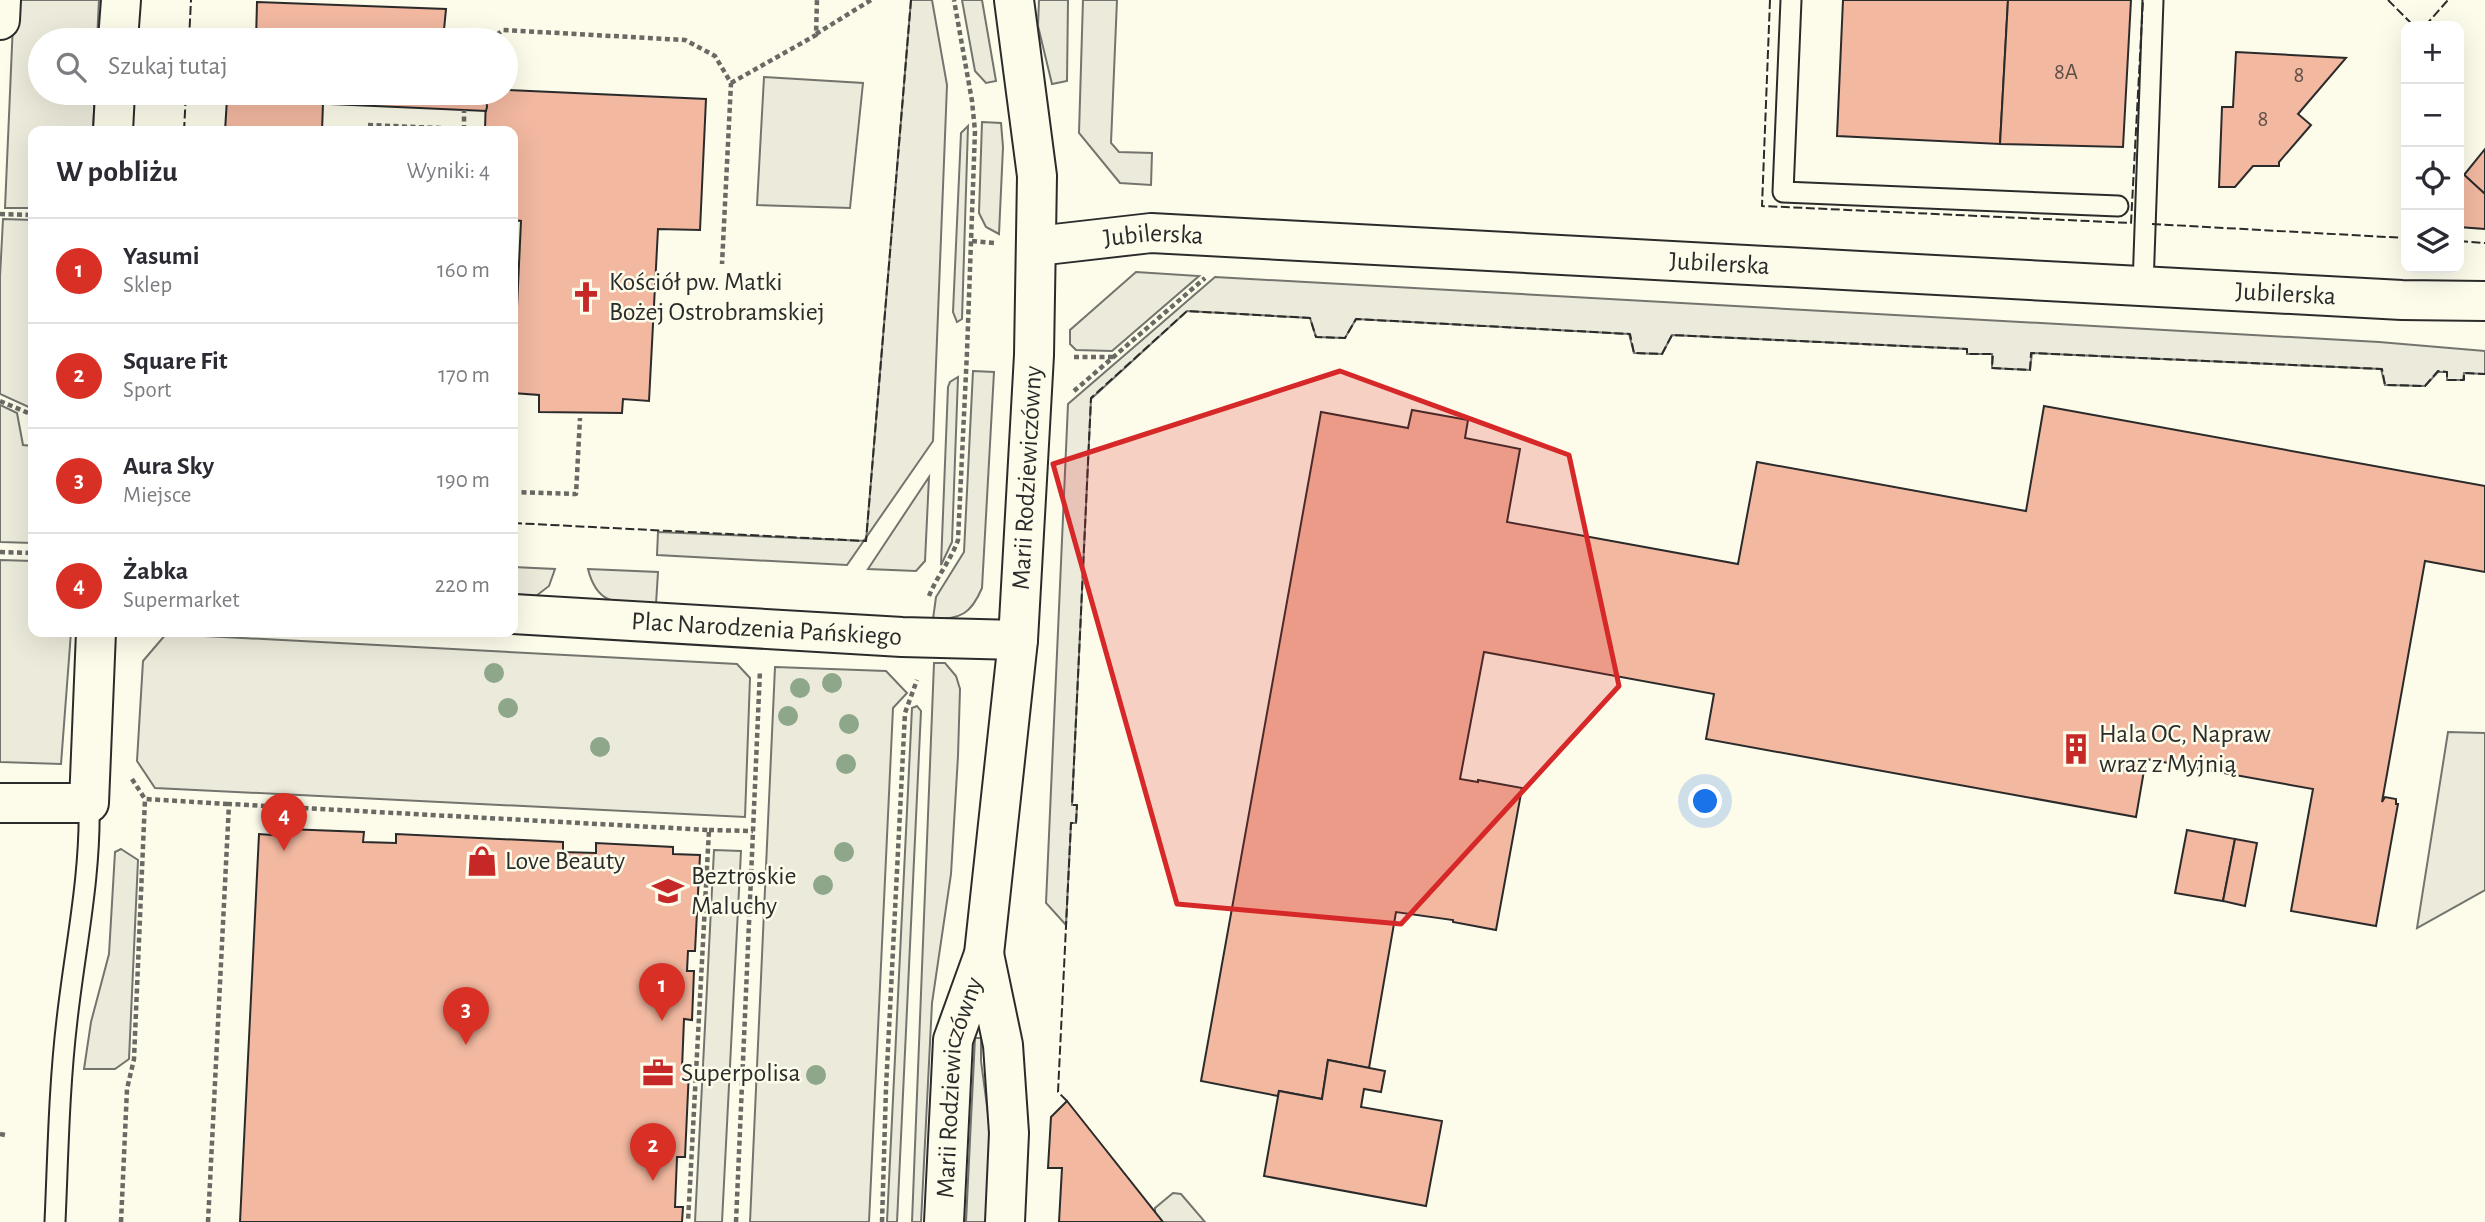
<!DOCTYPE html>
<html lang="pl">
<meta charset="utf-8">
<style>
:root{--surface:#fff;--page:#f2f2f3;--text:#2b2b33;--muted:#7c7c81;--line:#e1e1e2;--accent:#d93025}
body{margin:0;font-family:"Alegreya Sans",sans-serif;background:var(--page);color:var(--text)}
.controls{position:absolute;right:21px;top:21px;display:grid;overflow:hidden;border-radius:14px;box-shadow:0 7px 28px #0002}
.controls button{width:63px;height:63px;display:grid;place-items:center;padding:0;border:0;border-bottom:2px solid var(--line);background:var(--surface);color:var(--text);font:35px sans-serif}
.you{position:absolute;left:1706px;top:802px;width:24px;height:24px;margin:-18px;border:5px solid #fff;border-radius:50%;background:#1a73e8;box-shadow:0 0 0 10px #1a73e833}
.badge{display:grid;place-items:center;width:46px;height:46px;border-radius:50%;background:var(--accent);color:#fff;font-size:23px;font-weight:700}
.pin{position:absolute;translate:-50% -58px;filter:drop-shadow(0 2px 4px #0008)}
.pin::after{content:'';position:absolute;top:37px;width:24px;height:21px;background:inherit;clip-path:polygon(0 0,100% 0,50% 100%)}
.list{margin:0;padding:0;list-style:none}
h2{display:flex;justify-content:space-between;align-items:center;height:91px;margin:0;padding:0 28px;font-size:30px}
h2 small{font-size:23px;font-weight:400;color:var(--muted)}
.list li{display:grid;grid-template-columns:46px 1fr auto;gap:21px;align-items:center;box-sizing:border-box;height:105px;padding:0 28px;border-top:2px solid var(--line)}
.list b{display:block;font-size:26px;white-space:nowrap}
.list p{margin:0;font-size:23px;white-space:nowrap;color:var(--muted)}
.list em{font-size:23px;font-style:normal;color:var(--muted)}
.icon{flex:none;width:38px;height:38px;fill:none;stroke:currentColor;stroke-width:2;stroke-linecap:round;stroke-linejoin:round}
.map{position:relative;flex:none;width:2485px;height:1222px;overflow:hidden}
.search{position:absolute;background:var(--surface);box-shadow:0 7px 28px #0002;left:28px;top:28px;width:490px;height:77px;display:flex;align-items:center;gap:18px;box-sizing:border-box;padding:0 24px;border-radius:38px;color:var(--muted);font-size:26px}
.panel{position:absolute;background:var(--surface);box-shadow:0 7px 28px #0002;left:28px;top:126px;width:490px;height:511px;border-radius:14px}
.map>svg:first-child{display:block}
.green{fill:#ecebdb;stroke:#74746e;stroke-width:2}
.building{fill:#f2b8a0;stroke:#2b2b2b;stroke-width:2}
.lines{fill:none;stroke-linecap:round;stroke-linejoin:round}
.lane-casing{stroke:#2b2b2b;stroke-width:23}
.street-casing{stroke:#2b2b2b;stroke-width:42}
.secondary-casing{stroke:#2b2b2b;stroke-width:42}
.path{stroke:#6a6964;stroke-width:4.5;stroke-dasharray:5 3.5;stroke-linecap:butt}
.lane{stroke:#fdfbea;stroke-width:19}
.street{stroke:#fdfbea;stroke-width:38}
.secondary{stroke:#fdfbea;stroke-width:38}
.fence{stroke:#2b2b2b;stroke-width:2;stroke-dasharray:9 3.5;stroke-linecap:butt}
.tree{fill:#8ea78a}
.marked{fill:#d62828;fill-opacity:0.2;stroke:#d62828;stroke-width:5;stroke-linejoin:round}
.labels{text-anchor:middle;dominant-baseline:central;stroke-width:5;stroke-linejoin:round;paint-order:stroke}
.number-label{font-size:23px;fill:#5d4e48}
.street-label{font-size:26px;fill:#2b2b2b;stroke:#fdfbea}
.poi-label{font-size:26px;fill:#2b2b2b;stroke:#fdfbea;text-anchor:start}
</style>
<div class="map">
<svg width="2485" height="1222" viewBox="0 0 2485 1222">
<rect width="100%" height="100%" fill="#fdfbea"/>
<g class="green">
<polygon points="14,0 99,0 97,40 40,40 40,93 95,93 93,131 33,131 33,208 5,208"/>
<polygon points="911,0 932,0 947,85 933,441 847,565 657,555 658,532 866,541"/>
<polygon points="962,0 982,0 996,81 986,83 975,71"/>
<polygon points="1039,0 1068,0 1067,81 1052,84 1038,26"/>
<polygon points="1083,0 1117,0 1111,143 1119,152 1152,153 1151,185 1120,183 1079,133"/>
<polygon points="764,77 863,83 850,208 757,205"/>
<polygon points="982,122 1001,123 1003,147 999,234 986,227 979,213"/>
<polygon points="968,126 962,319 957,322 953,312 961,133"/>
<polygon points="3,219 33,220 33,409 0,394 0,277"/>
<polygon points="1136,272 1199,276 1112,351 1076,350 1070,344 1070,330"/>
<polygon points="1215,277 2379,342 2485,351 2485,374 2464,373 2463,380 2447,380 2447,372 2438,372 2425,386 2385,385 2381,369 2032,353 2030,370 1992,368 1992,354 1967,354 1967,349 1672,335 1662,354 1634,353 1629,334 1356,319 1345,338 1316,337 1310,318 1187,311 1091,399 1072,805 1077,805 1076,823 1071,823 1066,925 1046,903 1068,404"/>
<path d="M 973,371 L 994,372 L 982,588 C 971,614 961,619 933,619 L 936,597 L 964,552 Z"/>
<polygon points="958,377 952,542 941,565 948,387 950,382"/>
<polygon points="0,405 17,413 23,445 33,446 33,543 0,542"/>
<polygon points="929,477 925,561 916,571 868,569"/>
<polygon points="0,560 33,561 33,632 71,632 61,764 0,762"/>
<polygon points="513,567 555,569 549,586 536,596 513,594"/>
<path d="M 588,569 L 658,572 L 656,604 C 621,602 598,609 588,569 Z"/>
<polygon points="166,634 737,664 750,678 745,817 155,788 137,761 143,661"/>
<polygon points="934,663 945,663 956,676 960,689 958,756 951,874 932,1003 921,1222 912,1222"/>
<polygon points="775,667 886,671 907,693 893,708 869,1222 750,1222"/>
<polygon points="917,706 921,711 897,1222 887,1222 912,708"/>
<polygon points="2448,732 2485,733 2485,890 2417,928"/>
<polygon points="121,849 138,860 129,1059 115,1069 84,1069 91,1022 109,954 115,852"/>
<polygon points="714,850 741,851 722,1222 695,1222"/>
<polygon points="975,1038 981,1038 981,1061 994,1159 991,1222 966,1222"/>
<polygon points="1173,1193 1181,1194 1205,1222 1161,1222 1155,1214 1155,1208"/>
</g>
<g class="building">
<polygon points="1843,0 2008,0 2000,144 1837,136"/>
<polygon points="2008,0 2131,0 2123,147 2000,144"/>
<polygon points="257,2 446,9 443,40 256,40"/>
<polygon points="2236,52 2346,58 2298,114 2311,125 2279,162 2279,166 2253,166 2235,187 2219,187 2222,107 2233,107"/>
<polygon points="506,90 706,99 700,230 658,229 649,401 623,399 622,413 539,412 539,395 513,393 521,221 513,220 513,131 485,131 486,93 506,93"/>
<polygon points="263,93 486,93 487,107 486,111 263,101"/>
<polygon points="227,99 323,103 322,131 225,131"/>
<polygon points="2485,149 2485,194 2464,175"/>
<polygon points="2459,170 2485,194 2485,229 2459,227"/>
<polygon points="2044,406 2485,486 2485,572 2425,561 2382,802 2385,797 2396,799 2396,804 2398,804 2376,926 2291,911 2313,789 2146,759 2136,817 1706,739 1714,694 1484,652 1460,779 1478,782 1478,780 1522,788 1496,930 1453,922 1453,920 1396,912 1369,1068 1328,1060 1322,1099 1279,1091 1278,1096 1201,1081 1321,412 1408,428 1412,410 1468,420 1465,438 1520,449 1507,522 1738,564 1757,462 2026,511"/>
<polygon points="286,829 364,832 363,842 396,843 396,834 563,842 563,852 596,853 596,843 673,847 673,854 700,855 695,951 688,951 687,971 694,971 692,1020 684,1019 682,1069 689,1070 685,1157 677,1157 675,1207 683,1207 682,1222 240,1222 259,834 286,836"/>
<polygon points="2187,830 2235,839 2223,901 2175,893"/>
<polygon points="2235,839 2257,843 2245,906 2223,901"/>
<polygon points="1328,1060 1385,1071 1381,1092 1364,1089 1361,1107 1442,1121 1426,1206 1264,1176 1279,1091 1322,1099"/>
<polygon points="1067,1101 1163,1222 1059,1222 1062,1168 1048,1168 1051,1117"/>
</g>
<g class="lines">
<defs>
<g id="lane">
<polyline points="1791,0 1783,192 2118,206"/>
<polyline points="2143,286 2153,0"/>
<path d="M 55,1222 C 58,1155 59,1087 67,1020 C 75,948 91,876 89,803"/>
</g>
<g id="street">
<polyline points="0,20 1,0"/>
<polyline points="118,40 121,0"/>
<polyline points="113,131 115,93"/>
<path id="s1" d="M 513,614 L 902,637 L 1018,640"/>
<polyline points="0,803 89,803 96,632"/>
</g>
<g id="secondary">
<path id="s2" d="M 1037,246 L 1151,233 L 2402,300 L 2485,301"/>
<polyline points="984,954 1003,1045 1009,1133 1005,1222"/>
<path id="s3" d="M 944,1222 L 953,1040 L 984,954 L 1018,640 L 1034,355 L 1037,176 L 1014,0"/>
</g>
</defs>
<use href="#lane" class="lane-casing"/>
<use href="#street" class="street-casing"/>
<use href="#secondary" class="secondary-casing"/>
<g class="path">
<polyline points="816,34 871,0"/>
<polyline points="490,40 503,30 685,40 715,56 731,83 722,264"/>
<polyline points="731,83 816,35 817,0"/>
<polyline points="368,125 464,129"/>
<polyline points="464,130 464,110"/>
<polyline points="0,214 33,215"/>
<polyline points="972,241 995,243"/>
<polyline points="1074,357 1114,357"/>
<polyline points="1074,391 1205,278"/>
<polyline points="0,401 33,415"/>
<polyline points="513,492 576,494 580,418"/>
<polyline points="0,552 33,553"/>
<path d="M 929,596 C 937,576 951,560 958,540 L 967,352 L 975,131 L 972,101 L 954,0"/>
<polyline points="132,779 145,799 229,804"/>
<polyline points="709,830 753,831"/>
<polyline points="0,1134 5,1135"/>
<polyline points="121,1222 127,1089 134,1059 145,799"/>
<polyline points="208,1222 229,804 709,830 688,1222"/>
<polyline points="736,1222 760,670"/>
<polyline points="882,1222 886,1088 905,713 917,680"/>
</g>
<use href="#lane" class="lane"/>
<use href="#street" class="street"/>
<use href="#secondary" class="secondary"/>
<g class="fence">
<polyline points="1770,0 1762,206 2131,223 2143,0"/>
<polyline points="2388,0 2414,26"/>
<polyline points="2425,26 2448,0"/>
<polyline points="189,40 191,0"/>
<polyline points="184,131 186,93"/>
<polyline points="2152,224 2406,238"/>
<polyline points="2459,241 2485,243"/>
<polyline points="513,523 866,541 911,0"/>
<polyline points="1067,1101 1058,1092 1071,823 1076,823 1077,805 1072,805 1091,398 1187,311 1310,318 1316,337 1345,338 1356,319 1630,334 1634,353 1662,354 1672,335 1967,349 1967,354 1993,354 1992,368 2030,370 2031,353 2382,369 2385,385 2425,386 2438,371 2447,372 2447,380 2464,380 2464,373 2485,374"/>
</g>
</g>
<g class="tree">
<circle cx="494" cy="673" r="10"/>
<circle cx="832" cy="683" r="10"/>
<circle cx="800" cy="688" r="10"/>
<circle cx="508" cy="708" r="10"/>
<circle cx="788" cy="716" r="10"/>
<circle cx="849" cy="724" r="10"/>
<circle cx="600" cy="747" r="10"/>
<circle cx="846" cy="764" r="10"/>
<circle cx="844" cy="852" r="10"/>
<circle cx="823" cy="885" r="10"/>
<circle cx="816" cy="1075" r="10"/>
</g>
<path class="marked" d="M 1340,371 L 1569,455 L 1619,686 L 1401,924 L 1177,904 L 1053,464 Z"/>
<defs>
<symbol id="church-bare" viewBox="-9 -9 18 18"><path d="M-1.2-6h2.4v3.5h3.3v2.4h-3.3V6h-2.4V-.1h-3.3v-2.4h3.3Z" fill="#c62828" stroke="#fdfbea" stroke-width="2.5" paint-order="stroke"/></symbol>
<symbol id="building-bare" viewBox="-9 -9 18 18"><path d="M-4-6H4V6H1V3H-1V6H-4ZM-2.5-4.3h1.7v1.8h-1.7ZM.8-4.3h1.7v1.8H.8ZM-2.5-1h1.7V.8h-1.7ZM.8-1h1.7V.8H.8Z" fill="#c62828" stroke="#fdfbea" stroke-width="2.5" paint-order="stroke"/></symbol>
<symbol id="shop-bare" viewBox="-9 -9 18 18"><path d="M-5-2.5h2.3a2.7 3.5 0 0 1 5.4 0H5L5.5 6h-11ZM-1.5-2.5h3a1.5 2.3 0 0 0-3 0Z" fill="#c62828" stroke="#fdfbea" stroke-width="2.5" paint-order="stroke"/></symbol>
<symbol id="school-bare" viewBox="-9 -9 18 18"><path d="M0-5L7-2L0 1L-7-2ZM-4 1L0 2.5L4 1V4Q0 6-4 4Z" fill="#c62828" stroke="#fdfbea" stroke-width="2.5" paint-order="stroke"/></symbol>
<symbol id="office-bare" viewBox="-9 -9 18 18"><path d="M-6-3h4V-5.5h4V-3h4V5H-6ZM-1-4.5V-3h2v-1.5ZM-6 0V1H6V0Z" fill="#c62828" stroke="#fdfbea" stroke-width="2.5" paint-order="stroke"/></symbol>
</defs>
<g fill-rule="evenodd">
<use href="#church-bare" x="564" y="275" width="44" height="44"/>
<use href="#building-bare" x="2054" y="727" width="44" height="44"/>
<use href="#shop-bare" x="460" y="839" width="44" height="44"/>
<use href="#school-bare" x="646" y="869" width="44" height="44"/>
<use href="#office-bare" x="636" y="1051" width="44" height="44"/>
</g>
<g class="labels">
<g class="number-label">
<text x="2066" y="72">8A</text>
<text x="2299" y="75">8</text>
<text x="2263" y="119">8</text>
</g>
<g class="street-label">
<text stroke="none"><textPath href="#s2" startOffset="117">Jubilerska</textPath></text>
<text stroke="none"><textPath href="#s2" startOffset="684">Jubilerska</textPath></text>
<text stroke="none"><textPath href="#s2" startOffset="1251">Jubilerska</textPath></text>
<text stroke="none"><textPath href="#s3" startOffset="752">Marii Rodziewiczówny</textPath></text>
<text stroke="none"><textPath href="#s1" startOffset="254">Plac Narodzenia Pańskiego</textPath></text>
<text stroke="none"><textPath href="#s3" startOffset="136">Marii Rodziewiczówny</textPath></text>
</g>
<g class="poi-label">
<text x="609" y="282">Kościół pw. Matki<tspan x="609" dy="30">Bożej Ostrobramskiej</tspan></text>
<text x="2099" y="734">Hala OC, Napraw<tspan x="2099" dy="30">wraz z Myjnią</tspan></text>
<text x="505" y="861">Love Beauty</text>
<text x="691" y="876">Beztroskie<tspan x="691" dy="30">Maluchy</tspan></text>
<text x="681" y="1073">Superpolisa</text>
</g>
</g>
</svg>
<div class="controls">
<button>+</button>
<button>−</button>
<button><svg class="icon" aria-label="locate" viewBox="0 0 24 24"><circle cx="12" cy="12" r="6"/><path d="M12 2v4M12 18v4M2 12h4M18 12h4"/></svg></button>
<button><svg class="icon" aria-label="layers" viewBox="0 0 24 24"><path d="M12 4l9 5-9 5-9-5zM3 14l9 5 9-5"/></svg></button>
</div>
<div class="you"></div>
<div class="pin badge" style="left:662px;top:1021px">1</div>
<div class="pin badge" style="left:653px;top:1181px">2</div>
<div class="pin badge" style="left:466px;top:1045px">3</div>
<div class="pin badge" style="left:284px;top:851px">4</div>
<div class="search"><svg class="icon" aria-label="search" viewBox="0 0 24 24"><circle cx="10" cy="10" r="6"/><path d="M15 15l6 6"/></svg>Szukaj tutaj</div>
<section class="panel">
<h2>W pobliżu<small>Wyniki: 4</small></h2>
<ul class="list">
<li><span class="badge">1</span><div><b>Yasumi</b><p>Sklep</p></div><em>160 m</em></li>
<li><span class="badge">2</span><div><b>Square Fit</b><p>Sport</p></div><em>170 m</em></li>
<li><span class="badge">3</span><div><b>Aura Sky</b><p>Miejsce</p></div><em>190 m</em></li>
<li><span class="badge">4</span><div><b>Żabka</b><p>Supermarket</p></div><em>220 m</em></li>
</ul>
</section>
</div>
